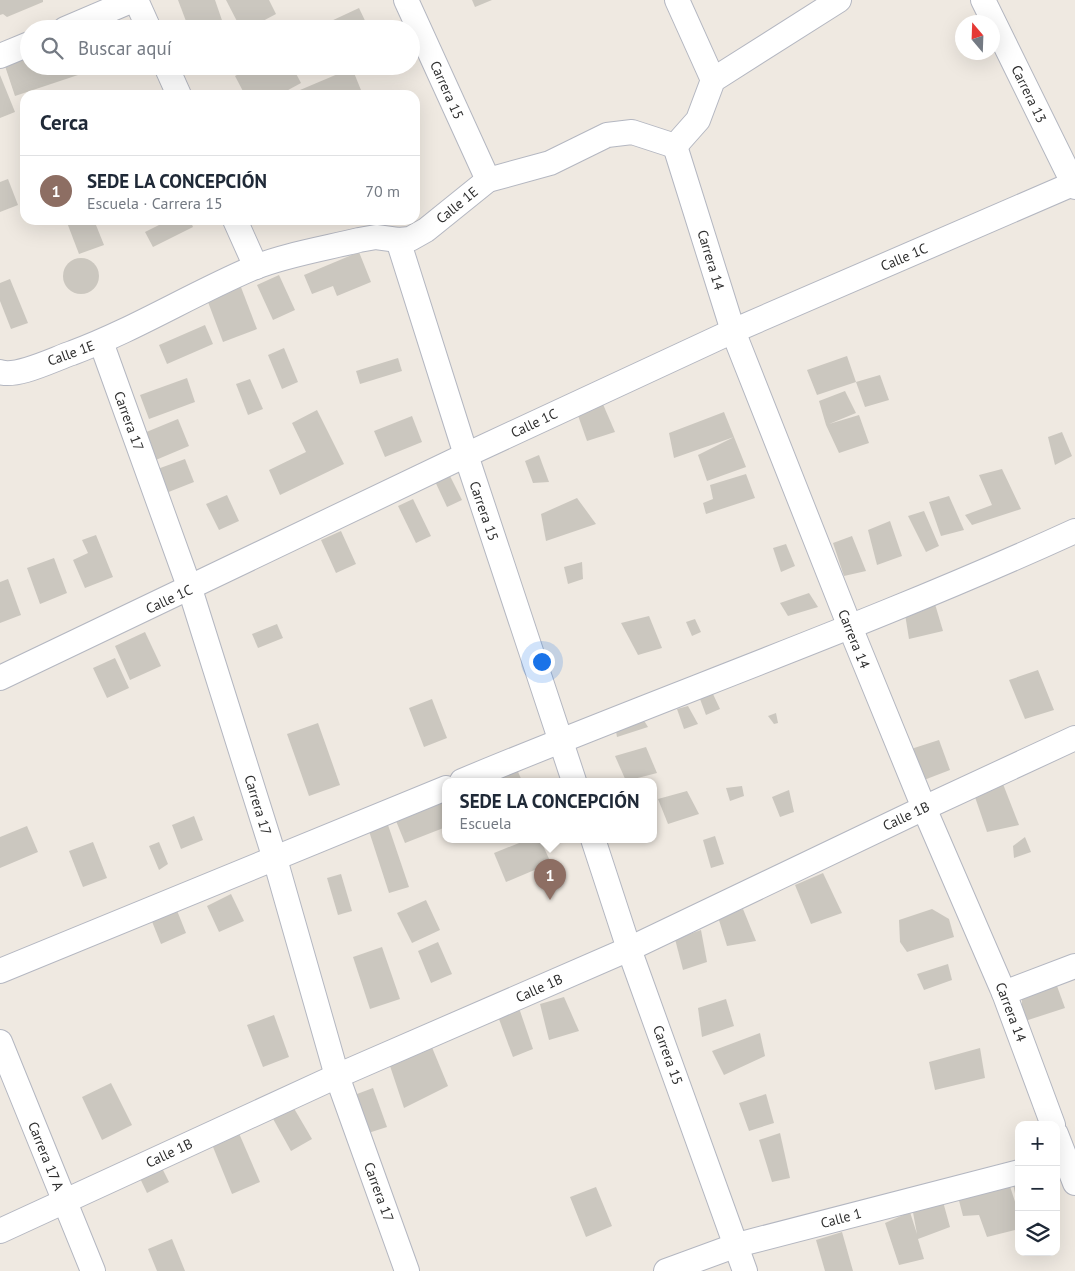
<!DOCTYPE html>
<html lang="es">
<meta charset="utf-8">
<style>
:root{--surface:#fff;--page:#f2f2f3;--text:#1f2937;--muted:#747a83;--line:#e0e1e3;--accent:#2563eb}
body{margin:0;font-family:"PT Sans",sans-serif;background:var(--page);color:var(--text)}
.controls{position:absolute;right:15px;bottom:15px;display:grid;overflow:hidden;border-radius:10px;box-shadow:0 5px 20px #0002}
.controls button{width:45px;height:45px;display:grid;place-items:center;padding:0;border:0;border-bottom:1px solid var(--line);background:var(--surface);color:var(--text);font:25px sans-serif}
.compass{position:absolute;left:955px;top:15px;width:45px;height:45px;border-radius:50%;background:var(--surface);box-shadow:0 5px 20px #0002;rotate:341deg}
.you{position:absolute;left:541px;top:661px;width:18px;height:18px;margin:-12px;border:4px solid #fff;border-radius:50%;background:#1a73e8;box-shadow:0 0 0 8px #1a73e833}
.badge{display:grid;place-items:center;width:32px;height:32px;border-radius:50%;background:var(--accent);color:#fff;font-size:16px;font-weight:700}
.pin{position:absolute;translate:-50% -41px;filter:drop-shadow(0 1px 2px #0008)}
.pin::after{content:'';position:absolute;top:26px;width:18px;height:15px;background:inherit;clip-path:polygon(0 0,100% 0,50% 100%)}
.popup{position:absolute;left:442px;top:778px;width:215px;height:65px;box-sizing:border-box;display:grid;place-content:center;border-radius:10px;background:var(--surface);filter:drop-shadow(0 1px 4px #0005);font-size:16px;white-space:nowrap;color:var(--muted)}
.popup b{font-size:19px;color:var(--text)}
.popup::after{content:'';position:absolute;left:50%;top:100%;margin-left:-10px;border:10px solid transparent;border-top-color:var(--surface)}
.list{margin:0;padding:0;list-style:none}
h2{display:flex;justify-content:space-between;align-items:center;height:65px;margin:0;padding:0 20px;font-size:21px}
h2 small{font-size:16px;font-weight:400;color:var(--muted)}
.list li{display:grid;grid-template-columns:32px 1fr auto;gap:15px;align-items:center;box-sizing:border-box;height:70px;padding:0 20px;border-top:1px solid var(--line)}
.list b{display:block;font-size:19px;white-space:nowrap}
.list p{margin:0;font-size:16px;white-space:nowrap;color:var(--muted)}
.list em{font-size:16px;font-style:normal;color:var(--muted)}
.icon{flex:none;width:28px;height:28px;fill:none;stroke:currentColor;stroke-width:2;stroke-linecap:round;stroke-linejoin:round}
.map{position:relative;flex:none;width:1075px;height:1271px;overflow:hidden}
.search{position:absolute;background:var(--surface);box-shadow:0 5px 20px #0002;left:20px;top:20px;width:400px;height:55px;display:flex;align-items:center;gap:12px;box-sizing:border-box;padding:0 18px;border-radius:28px;color:var(--muted);font-size:19px}
.panel{position:absolute;background:var(--surface);box-shadow:0 5px 20px #0002;left:20px;top:90px;width:400px;height:135px;border-radius:15px}
.map>svg:first-child{display:block}
.building{fill:#cbc7bf}
.lines{fill:none;stroke-linecap:round;stroke-linejoin:round}
.street-casing{stroke:#b4b7c1;stroke-width:26}
.street{stroke:#fff;stroke-width:24}
.labels{text-anchor:middle;dominant-baseline:central;stroke-width:4;stroke-linejoin:round;paint-order:stroke}
.street-label{font-size:14px;fill:#2e2e2e;stroke:#fff}
</style>
<div class="map">
<svg width="1075" height="1271" viewBox="0 0 1075 1271">
<rect width="100%" height="100%" fill="#efe9e1"/>
<g class="building">
<polygon points="0,0 43,0 43,2 7,17 3,14 0,15"/>
<polygon points="178,0 215,0 225,29 189,29"/>
<polygon points="226,0 269,0 276,14 248,29 241,29"/>
<polygon points="472,0 492,0 475,7"/>
<polygon points="359,8 369,29 314,29"/>
<polygon points="29,58 29,66 79,66 81,74 15,96 5,66"/>
<polygon points="253,66 292,66 301,83 279,95 245,95 235,76"/>
<polygon points="299,66 323,66 303,75"/>
<polygon points="352,68 363,95 302,95 300,90"/>
<polygon points="0,75 15,112 0,118"/>
<polygon points="8,179 18,205 0,212 0,182"/>
<polygon points="66,220 94,220 104,245 79,254"/>
<polygon points="169,220 190,220 193,227 153,247 145,232"/>
<polygon points="359,252 371,282 337,296 333,286 312,294 304,275"/>
<circle cx="81" cy="276" r="18"/>
<polygon points="279,275 295,310 273,320 257,285"/>
<polygon points="10,279 28,323 11,329 0,301 0,283"/>
<polygon points="239,282 257,329 223,342 205,294"/>
<polygon points="205,325 213,344 167,364 159,345"/>
<polygon points="284,348 298,382 282,389 268,355"/>
<polygon points="847,356 856,382 880,375 889,400 865,407 856,382 817,395 807,370"/>
<polygon points="398,358 402,371 360,384 356,371"/>
<polygon points="187,378 195,402 149,419 140,395"/>
<polygon points="250,379 263,409 248,415 236,384"/>
<polygon points="845,391 856,413 829,424 859,415 869,443 839,453 826,425 819,401"/>
<polygon points="602,402 615,432 587,441 575,407"/>
<polygon points="317,410 344,464 280,495 269,470 306,452 292,423"/>
<polygon points="724,412 746,467 707,481 698,455 734,437 674,458 669,433"/>
<polygon points="412,416 422,442 385,457 374,431"/>
<polygon points="178,419 189,446 151,462 139,435"/>
<polygon points="1062,432 1072,456 1055,465 1048,437"/>
<polygon points="539,455 549,482 533,483 525,461"/>
<polygon points="185,459 194,482 161,495 152,471"/>
<polygon points="446,468 462,500 447,507 432,475"/>
<polygon points="1002,469 1021,509 972,525 965,515 992,505 979,475"/>
<polygon points="746,474 755,498 706,514 703,503 713,499 710,485"/>
<polygon points="227,495 239,521 219,530 206,504"/>
<polygon points="949,496 964,530 941,536 929,502"/>
<polygon points="577,498 596,524 546,541 541,514"/>
<polygon points="413,499 431,536 416,543 398,506"/>
<polygon points="924,511 939,546 926,552 908,516"/>
<polygon points="890,521 902,556 877,565 868,530"/>
<polygon points="341,531 356,564 336,573 321,540"/>
<polygon points="96,535 113,577 85,588 73,560 88,553 82,540"/>
<polygon points="852,536 866,571 844,576 833,543"/>
<polygon points="786,544 795,566 781,572 773,548"/>
<polygon points="54,558 67,593 40,604 27,568"/>
<polygon points="582,562 583,579 568,584 564,567"/>
<polygon points="8,579 21,615 0,623 0,582"/>
<polygon points="809,593 818,607 788,616 780,603"/>
<polygon points="935,604 943,631 909,639 905,614"/>
<polygon points="649,616 662,648 638,655 621,623"/>
<polygon points="695,619 701,632 692,636 686,622"/>
<polygon points="277,624 283,638 258,648 252,634"/>
<polygon points="145,632 161,666 130,680 115,646"/>
<polygon points="115,658 129,688 107,698 93,668"/>
<polygon points="1038,670 1054,710 1025,719 1009,680"/>
<polygon points="713,694 720,709 706,715 700,699"/>
<polygon points="432,699 447,738 424,747 409,708"/>
<polygon points="688,706 698,724 684,729 677,709"/>
<polygon points="776,713 778,723 774,724 768,716"/>
<polygon points="643,719 648,727 617,737 615,726"/>
<polygon points="318,723 340,785 309,796 287,734"/>
<polygon points="939,740 950,770 924,780 911,749"/>
<polygon points="646,747 657,773 626,781 615,756"/>
<polygon points="516,767 522,781 482,781"/>
<polygon points="1003,784 1019,825 987,832 975,797"/>
<polygon points="742,786 744,796 730,801 726,788"/>
<polygon points="789,790 794,812 780,817 772,797"/>
<polygon points="687,791 699,814 668,824 658,799"/>
<polygon points="446,795 446,827 405,843 394,816"/>
<polygon points="194,816 203,840 181,849 172,825"/>
<polygon points="386,819 409,887 389,893 367,825"/>
<polygon points="27,826 38,852 0,868 0,837"/>
<polygon points="715,836 724,864 711,868 703,840"/>
<polygon points="1025,837 1031,852 1014,858 1013,846"/>
<polygon points="529,839 540,839 551,863 506,882 494,853"/>
<polygon points="93,842 107,878 83,887 69,851"/>
<polygon points="159,842 168,864 159,870 149,846"/>
<polygon points="823,873 842,913 811,924 795,885"/>
<polygon points="341,874 352,911 338,915 327,878"/>
<polygon points="231,894 244,921 219,932 207,906"/>
<polygon points="426,900 440,930 412,943 397,913"/>
<polygon points="174,903 186,933 161,944 149,914"/>
<polygon points="743,909 756,941 727,946 718,917"/>
<polygon points="932,909 949,919 954,937 907,952 900,942 899,920"/>
<polygon points="701,930 707,962 683,970 675,939"/>
<polygon points="438,942 452,974 431,983 418,951"/>
<polygon points="382,947 400,999 370,1009 353,957"/>
<polygon points="948,964 952,980 924,990 917,974"/>
<polygon points="1057,986 1065,1008 1022,1022 1022,999"/>
<polygon points="564,997 579,1031 549,1040 540,1004"/>
<polygon points="726,999 734,1026 702,1037 698,1008"/>
<polygon points="518,1005 533,1049 513,1057 496,1011"/>
<polygon points="274,1015 289,1057 263,1067 247,1025"/>
<polygon points="760,1033 765,1056 724,1075 712,1051"/>
<polygon points="431,1045 448,1086 404,1108 389,1063"/>
<polygon points="980,1048 985,1078 935,1090 929,1062"/>
<polygon points="111,1083 132,1125 102,1140 82,1097"/>
<polygon points="373,1088 387,1127 362,1135 349,1097"/>
<polygon points="766,1094 774,1123 749,1131 739,1103"/>
<polygon points="292,1105 312,1139 291,1151 272,1117"/>
<polygon points="238,1131 260,1182 232,1194 211,1142"/>
<polygon points="780,1133 790,1178 772,1182 759,1140"/>
<polygon points="159,1162 169,1182 147,1193 137,1172"/>
<polygon points="1007,1177 1019,1214 1019,1229 987,1237 979,1215 963,1216 957,1193"/>
<polygon points="1019,1177 1019,1208 1018,1208 1012,1179"/>
<polygon points="596,1187 612,1226 586,1237 570,1197"/>
<polygon points="942,1198 950,1227 918,1239 924,1259 899,1265 885,1223 910,1212 917,1234 912,1207"/>
<polygon points="842,1232 853,1271 825,1271 816,1240"/>
<polygon points="172,1239 185,1271 157,1271 148,1249"/>
</g>
<g class="lines">
<defs>
<g id="street">
<polyline points="136,0 149,29"/>
<polyline points="406,0 488,180"/>
<polyline points="677,0 713,80"/>
<polyline points="983,0 1075,187"/>
<polyline points="65,29 133,0"/>
<polyline points="0,56 29,44"/>
<polyline points="166,66 179,95"/>
<polyline points="675,146 733,331 850,627 924,808 1004,993 1053,1125"/>
<polyline points="675,146 698,120 713,80 839,0"/>
<polyline points="235,220 256,267"/>
<polyline points="398,240 466,455 574,781"/>
<polyline points="101,342 190,589 275,859 337,1076 407,1271"/>
<path d="M 0,372 C 17,378 54,359 72,353 C 134,330 192,294 253,268 C 284,255 327,248 359,240 L 376,237 L 398,240 L 410,239 L 426,230 L 488,180 L 550,163 L 607,135 L 632,132 L 675,146"/>
<polyline points="0,678 466,455 733,331 1075,183"/>
<path d="M 462,781 C 666,696 874,623 1075,531"/>
<polyline points="593,839 629,949 745,1271"/>
<polyline points="0,971 446,788"/>
<polyline points="1004,993 1075,966"/>
<polyline points="0,1042 93,1271"/>
<polyline points="1056,1134 1075,1183"/>
<polyline points="0,1231 337,1076 629,949 924,808 1075,738"/>
<polyline points="666,1271 737,1245 1019,1172"/>
</g>
</defs>
<use href="#street" class="street-casing"/>
<use href="#street" class="street"/>
</g>
<g class="labels">
<g class="street-label">
<text transform="translate(447 90) rotate(66)">Carrera 15</text>
<text transform="translate(1029 94) rotate(64)">Carrera 13</text>
<text transform="translate(457 205) rotate(-39)">Calle 1E</text>
<text transform="translate(904 257) rotate(-23)">Calle 1C</text>
<text transform="translate(711 260) rotate(73)">Carrera 14</text>
<text transform="translate(71 353) rotate(-20)">Calle 1E</text>
<text transform="translate(129 421) rotate(70)">Carrera 17</text>
<text transform="translate(534 423) rotate(-25)">Calle 1C</text>
<text transform="translate(484 511) rotate(71)">Carrera 15</text>
<text transform="translate(169 599) rotate(-25)">Calle 1C</text>
<text transform="translate(854 639) rotate(68)">Carrera 14</text>
<text transform="translate(258 805) rotate(73)">Carrera 17</text>
<text transform="translate(906 816) rotate(-25)">Calle 1B</text>
<text transform="translate(539 988) rotate(-24)">Calle 1B</text>
<text transform="translate(1011 1012) rotate(69)">Carrera 14</text>
<text transform="translate(668 1055) rotate(70)">Carrera 15</text>
<text transform="translate(169 1153) rotate(-25)">Calle 1B</text>
<text transform="translate(46 1156) rotate(68)">Carrera 17 A</text>
<text transform="translate(379 1192) rotate(70)">Carrera 17</text>
<text transform="translate(841 1218) rotate(-15)">Calle 1</text>
</g>
</g>
</svg>
<div class="controls">
<button>+</button>
<button>−</button>
<button><svg class="icon" aria-label="layers" viewBox="0 0 24 24"><path d="M12 4l9 5-9 5-9-5zM3 14l9 5 9-5"/></svg></button>
</div>
<svg class="compass" viewBox="-18 -18 36 36"><path d="M0-13l5 13h-10z" fill="#e53935"/><path d="M0 13l5-13h-10z" fill="#747a83"/></svg>
<div class="you"></div>
<div class="pin badge" style="left:550px;top:900px;background:#8d6e63">1</div>
<div class="popup"><b>SEDE LA CONCEPCIÓN</b>Escuela</div>
<div class="search"><svg class="icon" aria-label="search" viewBox="0 0 24 24"><circle cx="10" cy="10" r="6"/><path d="M15 15l6 6"/></svg>Buscar aquí</div>
<section class="panel">
<h2>Cerca<small></small></h2>
<ul class="list">
<li><span class="badge" style="background:#8d6e63">1</span><div><b>SEDE LA CONCEPCIÓN</b><p>Escuela · Carrera 15</p></div><em>70 m</em></li>
</ul>
</section>
</div>
